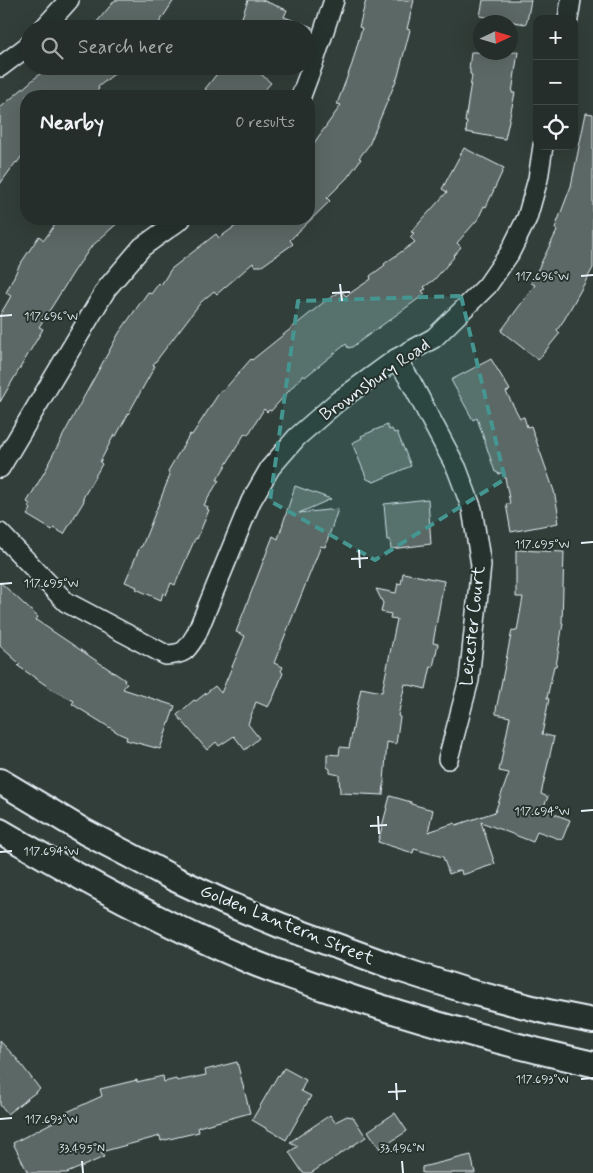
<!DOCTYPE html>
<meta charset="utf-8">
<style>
:root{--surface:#262e2b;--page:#2e3633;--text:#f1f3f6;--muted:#a4a8a9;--line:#424a47}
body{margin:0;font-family:Mynerve,sans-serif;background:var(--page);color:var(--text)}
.controls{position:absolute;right:15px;top:15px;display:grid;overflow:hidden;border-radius:10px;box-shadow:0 5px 20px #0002}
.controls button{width:45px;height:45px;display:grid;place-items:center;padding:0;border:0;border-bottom:1px solid var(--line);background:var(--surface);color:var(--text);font:25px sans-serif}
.compass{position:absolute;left:473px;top:15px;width:45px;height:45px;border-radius:50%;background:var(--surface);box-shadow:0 5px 20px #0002;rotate:86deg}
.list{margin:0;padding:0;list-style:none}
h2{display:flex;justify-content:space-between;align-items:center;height:65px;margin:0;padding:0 20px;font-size:21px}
h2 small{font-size:16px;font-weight:400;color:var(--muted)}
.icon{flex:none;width:28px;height:28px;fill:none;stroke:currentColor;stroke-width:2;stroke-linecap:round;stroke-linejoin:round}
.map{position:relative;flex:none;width:593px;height:1173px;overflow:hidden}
.search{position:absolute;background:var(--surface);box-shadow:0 5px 20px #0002;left:20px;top:20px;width:295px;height:55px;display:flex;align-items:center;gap:12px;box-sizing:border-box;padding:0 18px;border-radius:28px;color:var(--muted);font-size:19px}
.panel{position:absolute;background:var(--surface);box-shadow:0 5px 20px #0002;left:20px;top:90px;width:295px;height:135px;border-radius:20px}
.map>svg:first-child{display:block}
.building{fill:#5c6865;stroke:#e8f1f8}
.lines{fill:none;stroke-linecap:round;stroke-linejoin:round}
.minor-casing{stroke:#e8f1f8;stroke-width:22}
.major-casing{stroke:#e8f1f8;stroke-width:28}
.minor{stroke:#26332d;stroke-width:19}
.major{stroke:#26332d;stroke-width:24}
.marked{fill:#459590;fill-opacity:0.2;stroke:#459590;stroke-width:4;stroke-dasharray:10 6;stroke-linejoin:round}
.ticks{fill:none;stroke:#e8f1f8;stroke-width:2}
.labels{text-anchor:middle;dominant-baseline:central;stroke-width:4;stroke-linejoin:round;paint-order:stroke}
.street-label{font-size:18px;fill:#e8f1f8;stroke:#26332d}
.ticks-label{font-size:12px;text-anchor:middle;fill:#e8f1f8;stroke:#26332d;stroke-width:4;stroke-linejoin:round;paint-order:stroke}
</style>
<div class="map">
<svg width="593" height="1173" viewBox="0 0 593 1173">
<rect width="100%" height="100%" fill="#323e39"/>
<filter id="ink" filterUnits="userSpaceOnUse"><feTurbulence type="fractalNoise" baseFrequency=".02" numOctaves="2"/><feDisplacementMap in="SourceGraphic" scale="10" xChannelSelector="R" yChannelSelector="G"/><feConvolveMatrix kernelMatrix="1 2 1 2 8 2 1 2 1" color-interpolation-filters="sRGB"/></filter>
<g filter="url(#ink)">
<g class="building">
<polygon points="115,0 174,0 155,29 91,29"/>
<polygon points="248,0 262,0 287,10 284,17 312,27 312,29 238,29"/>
<polygon points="366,0 414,0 407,29 410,30 398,76 369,145 359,158 361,159 347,178 327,198 330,201 290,240 293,244 262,266 255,266 253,263 217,294 214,291 201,302 153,365 155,366 116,436 114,435 100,462 102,464 83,498 84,501 64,534 54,528 52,530 27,515 31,509 28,507 30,504 27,502 49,464 48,464 75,413 119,333 148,292 151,294 159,283 161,285 171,269 216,234 219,238 245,219 309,219 309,150 341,105 337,104 352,64 362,28 359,27"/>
<polygon points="483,0 531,0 527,21 525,24 480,16"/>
<polygon points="471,52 518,52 512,93 515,93 505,139 466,132 467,122 465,122 472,75 470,74 470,69 469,69"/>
<polygon points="51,66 124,66 98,87 99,89 89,96 26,96 26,150 17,163 16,162 0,184 0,108 42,72 43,73"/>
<polygon points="223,66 252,66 271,83 259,96 214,96 205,89"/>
<polygon points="586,113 593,114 593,268 564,320 557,330 560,333 538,360 501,331 535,285 531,283 557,231 555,228 571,186"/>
<polygon points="464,148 504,168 486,207 484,206 478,219 457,243 461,247 453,256 454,257 434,280 424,287 426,289 422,291 425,294 352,347 348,348 346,344 305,377 303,375 271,411 269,410 267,412 264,409 248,435 245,433 217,480 219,480 204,505 208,507 207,509 209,510 197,539 196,538 194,541 175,585 171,583 166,595 163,593 161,600 136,589 137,587 125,582 140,547 142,546 170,475 168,471 190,434 192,435 221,390 223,391 251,359 252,360 324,302 341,291 346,296 371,279 370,276 385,265 384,264 415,242 410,237 414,233 411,232 447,192 442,189"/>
<polygon points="59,219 122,219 91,247 75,270 39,327 43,329 0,402 0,315 11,296 6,293 19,266 39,236 44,240"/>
<polygon points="491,359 510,390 506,392 520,418 524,417 527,427 531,426 554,491 559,517 557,519 558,523 511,532 506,504 510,504 504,472 498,474 497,472 495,472 477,418 473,420 451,380"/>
<polygon points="387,425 389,430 392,429 394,433 397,432 411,466 374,482 367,479 352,443 362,438 361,436"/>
<polygon points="295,486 331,499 299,513 338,509 334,521 325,547 321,546 274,663 283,667 281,671 283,673 274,696 268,707 256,702 248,724 259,738 245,750 234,736 219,746 216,742 207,750 177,715 194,700 196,701 215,686 221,693 245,636 236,632 273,536 278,539"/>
<polygon points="428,499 431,544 391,549 390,540 387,540 384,504"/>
<polygon points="516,550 564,552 562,623 563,623 556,666 554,666 547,698 549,699 542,734 554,737 541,794 548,797 544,806 548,807 547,811 570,820 562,840 537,831 533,842 481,822 495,864 462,875 461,870 449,874 443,857 414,849 413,853 378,842 390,796 411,802 411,804 433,810 428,832 455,823 456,825 495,812 509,773 499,771 510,717 496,714 496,710 512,630 517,631 523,597 516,597"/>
<polygon points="403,573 444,581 433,643 438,644 433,667 431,666 426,689 405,684 398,716 400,717 396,744 387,742 383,795 340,793 339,775 330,773 330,769 327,767 327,754 339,755 340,747 349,748 361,688 382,692 397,619 390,618 391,614 381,612 383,603 376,589 396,593 398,583 401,584"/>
<polygon points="0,582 38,617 36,620 125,680 124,682 127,683 123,689 175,706 160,749 126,740 127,737 120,734 72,704 74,701 50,688 18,666 20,664 0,646"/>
<polygon points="0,1041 17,1059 40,1089 7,1114 0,1105"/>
<polygon points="237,1062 250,1113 198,1127 199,1132 161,1141 160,1136 101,1152 104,1157 67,1173 28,1173 13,1143 55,1121 54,1118 102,1096 100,1089 137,1080 137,1082 163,1076 164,1082 176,1079 177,1081 206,1075 205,1070"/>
<polygon points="284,1068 306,1080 301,1091 311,1096 286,1140 252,1120 278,1075 279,1076"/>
<polygon points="395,1113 407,1131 380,1149 368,1131"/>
<polygon points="330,1115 335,1122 347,1116 353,1117 366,1137 311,1173 303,1173 289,1152 298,1146 290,1142"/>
<polygon points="471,1155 475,1173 422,1173 422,1167"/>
</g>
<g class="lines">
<defs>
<g id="minor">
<polyline points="568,19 571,0"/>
<polyline points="43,29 69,0"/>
<polyline points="0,67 29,45"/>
<polyline points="301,96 314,61 334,0"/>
<polyline points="396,359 410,380 457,469 472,509 481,565 469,680 448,759"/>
<polyline points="0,468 107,288 142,247 181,219"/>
<path d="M 0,533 L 66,602 L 166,655 C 185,654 186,651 196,635 L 251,501 L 270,468 L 297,437 L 337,402 L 396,359 L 434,338 L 487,286 L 509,254 L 527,218 L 538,179 L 543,146"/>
</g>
<g id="major">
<polyline points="0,781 85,832 175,879 224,902 282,926 402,970 467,991 548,1012 593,1021"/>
<path d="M 0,831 C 82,879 165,925 252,962 C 275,972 300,979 323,988 C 412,1019 501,1043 593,1064"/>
</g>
</defs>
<use href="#minor" class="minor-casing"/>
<use href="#major" class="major-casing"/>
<use href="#minor" class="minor"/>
<use href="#major" class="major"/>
</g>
</g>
<path class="marked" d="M 461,296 L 505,479 L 375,560 L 270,501 L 298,301 Z"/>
<path class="ticks" d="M 581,276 L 593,275M 340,284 L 342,301M 332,293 L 350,292M 0,316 L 12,315M 581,543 L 593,542M 359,550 L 360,568M 351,559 L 368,558M 0,584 L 12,583M 581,811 L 593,810M 378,816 L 379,834M 370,826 L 387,825M 0,852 L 12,851M 581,1079 L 593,1078M 396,1083 L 397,1100M 388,1092 L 406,1091M 0,1119 L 12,1118M 82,1161 L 83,1173M 402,1161 L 403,1173"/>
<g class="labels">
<g class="street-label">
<text transform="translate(375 380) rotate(-35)">Brownsbury Road</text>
<text transform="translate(473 626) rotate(-84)">Leicester Court</text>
<text transform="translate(287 925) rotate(22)">Golden Lantern Street</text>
</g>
</g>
<g class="ticks-label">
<text x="542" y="280">117.696°W</text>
<text x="51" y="320">117.696°W</text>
<text x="542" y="548">117.695°W</text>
<text x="51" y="587">117.695°W</text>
<text x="542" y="815">117.694°W</text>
<text x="51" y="855">117.694°W</text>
<text x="542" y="1083">117.693°W</text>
<text x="51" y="1123">117.693°W</text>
<text x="82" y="1152">33.495°N</text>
<text x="402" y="1152">33.496°N</text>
</g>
</svg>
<div class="controls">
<button>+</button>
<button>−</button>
<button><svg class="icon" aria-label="locate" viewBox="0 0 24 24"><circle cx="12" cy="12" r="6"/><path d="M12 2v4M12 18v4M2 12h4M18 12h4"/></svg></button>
</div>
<svg class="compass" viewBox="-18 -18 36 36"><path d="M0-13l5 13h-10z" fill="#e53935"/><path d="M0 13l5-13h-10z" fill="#a4a8a9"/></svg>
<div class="search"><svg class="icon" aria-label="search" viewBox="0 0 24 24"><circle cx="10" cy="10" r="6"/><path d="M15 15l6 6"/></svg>Search here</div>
<section class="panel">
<h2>Nearby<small>0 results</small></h2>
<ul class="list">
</ul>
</section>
</div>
